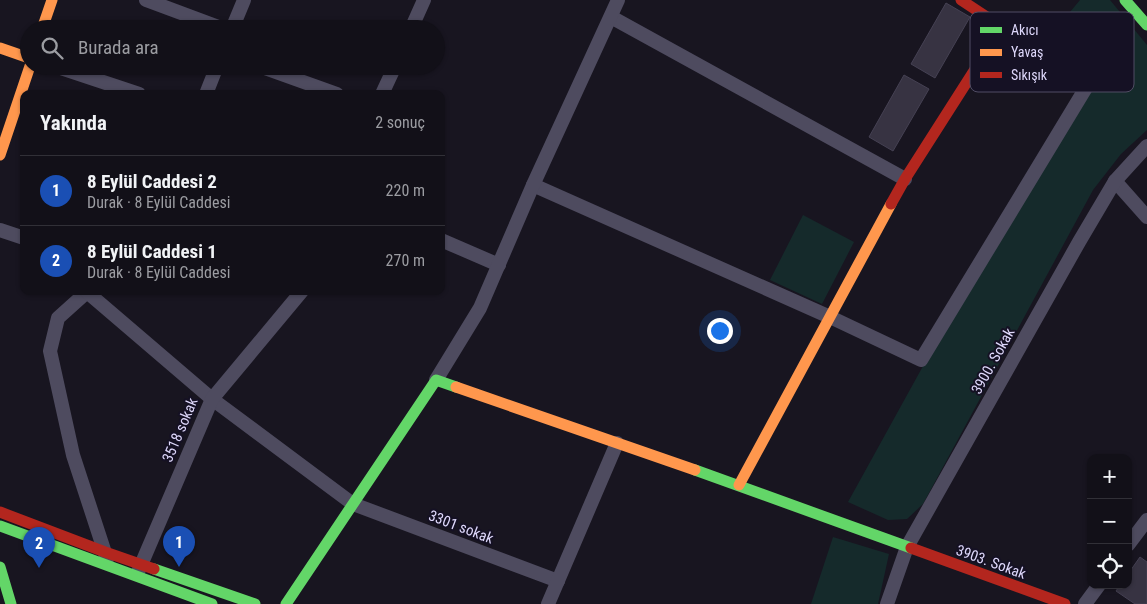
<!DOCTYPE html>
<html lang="tr">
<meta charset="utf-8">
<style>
:root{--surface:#121018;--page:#1f1e25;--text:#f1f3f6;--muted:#9c9da2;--line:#313037;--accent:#9994ae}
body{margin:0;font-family:"Roboto Condensed",sans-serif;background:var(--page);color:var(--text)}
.controls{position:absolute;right:15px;bottom:15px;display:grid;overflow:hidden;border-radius:10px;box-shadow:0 1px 4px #0004}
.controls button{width:45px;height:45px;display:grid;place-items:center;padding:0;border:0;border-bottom:1px solid var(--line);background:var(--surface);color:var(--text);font:25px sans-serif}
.you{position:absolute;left:719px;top:330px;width:18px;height:18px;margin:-12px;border:4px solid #fff;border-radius:50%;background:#1a73e8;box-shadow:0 0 0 8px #1a73e833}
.badge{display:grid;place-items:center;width:32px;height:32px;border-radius:50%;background:var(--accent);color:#fff;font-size:16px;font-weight:700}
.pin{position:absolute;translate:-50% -41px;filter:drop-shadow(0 1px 2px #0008)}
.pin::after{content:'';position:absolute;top:26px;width:18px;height:15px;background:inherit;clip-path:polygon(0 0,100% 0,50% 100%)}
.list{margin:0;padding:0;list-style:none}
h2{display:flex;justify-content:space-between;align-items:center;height:65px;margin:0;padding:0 20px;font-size:21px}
h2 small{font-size:16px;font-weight:400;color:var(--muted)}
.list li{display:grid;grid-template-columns:32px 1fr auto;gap:15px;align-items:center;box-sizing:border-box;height:70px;padding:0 20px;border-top:1px solid var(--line)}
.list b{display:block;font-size:19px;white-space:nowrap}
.list p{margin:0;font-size:16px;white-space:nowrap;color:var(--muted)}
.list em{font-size:16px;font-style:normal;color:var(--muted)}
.icon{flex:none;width:28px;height:28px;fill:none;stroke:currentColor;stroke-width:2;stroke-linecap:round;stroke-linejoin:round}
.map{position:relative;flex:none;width:1147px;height:604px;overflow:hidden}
.search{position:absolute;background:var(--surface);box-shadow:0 1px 4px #0004;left:20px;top:20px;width:425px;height:55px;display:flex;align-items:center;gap:12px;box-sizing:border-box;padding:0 18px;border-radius:28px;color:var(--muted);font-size:19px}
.panel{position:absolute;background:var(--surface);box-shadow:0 1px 4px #0004;left:20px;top:90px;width:425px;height:205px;border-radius:10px}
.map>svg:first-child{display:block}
.green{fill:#152a2b}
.building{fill:#373342;stroke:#454153}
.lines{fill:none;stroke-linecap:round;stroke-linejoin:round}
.street{stroke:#4e4b5f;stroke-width:14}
.fast{stroke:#63d668;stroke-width:11}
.slow{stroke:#ff974d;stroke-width:11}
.jam{stroke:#b3261e;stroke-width:11}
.labels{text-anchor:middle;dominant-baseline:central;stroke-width:4;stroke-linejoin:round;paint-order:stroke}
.street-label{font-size:15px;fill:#ded8fb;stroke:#151124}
.key{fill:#151124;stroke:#514d64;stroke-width:1}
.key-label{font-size:14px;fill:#ded8fb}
</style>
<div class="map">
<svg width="1147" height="604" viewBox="0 0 1147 604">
<rect width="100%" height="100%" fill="#181520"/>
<g class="green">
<polygon points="1080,0 1110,0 1147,45 1147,130 1121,154 1093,190 923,504 907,519 888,520 848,502 928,357 1091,89 1045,42"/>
<polygon points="803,215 854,242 822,304 770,280"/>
<polygon points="833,537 889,554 878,604 811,604"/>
</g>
<g class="building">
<polygon points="946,3 970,17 935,78 911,64"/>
<polygon points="904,75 929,89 893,151 869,137"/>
<polygon points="1140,557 1147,562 1147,604 1135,604 1116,591 1120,585 1128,585 1128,574"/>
</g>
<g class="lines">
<g class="street">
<polyline points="146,0 224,29"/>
<polyline points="611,17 905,179"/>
<polyline points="232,29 244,0"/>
<polyline points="411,29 424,0"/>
<polyline points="55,66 139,94"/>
<polyline points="259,66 337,94"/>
<polyline points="206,94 217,66"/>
<polyline points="382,94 395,66"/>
<polyline points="1115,181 1147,217"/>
<polyline points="533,185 830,317 921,360 1087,86 1002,27"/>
<polyline points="0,230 24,238"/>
<polyline points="441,240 499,265"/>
<polyline points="88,291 58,318 50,351 73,455 107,559"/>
<polyline points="87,292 212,399 353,504 558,581"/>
<polyline points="436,380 480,308 533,185 618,0"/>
<polyline points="1128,545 1147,520"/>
<polyline points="138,572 212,399 302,291"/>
<polyline points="548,604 617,443"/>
<polyline points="887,604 907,547 1079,242 1115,181 1147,146"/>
<polyline points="1085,604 1099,585"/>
</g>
<g class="fast">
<polyline points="1125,0 1147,25"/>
<polyline points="695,470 911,548"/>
<polyline points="0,526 212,604"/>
<polyline points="0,567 11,604"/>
<polyline points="154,569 255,604"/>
<polyline points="286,604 436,380 456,387"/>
</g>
<g class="slow">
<polyline points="42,29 52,0"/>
<polyline points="0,48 29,58"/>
<polyline points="0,155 30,66"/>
<polyline points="456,387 695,470"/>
<polyline points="739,485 891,204"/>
</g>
<g class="jam">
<polyline points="891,204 905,179 1002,27 961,0"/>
<polyline points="0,512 105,552 154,569"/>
<polyline points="911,548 1065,604"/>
</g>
</g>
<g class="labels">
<g class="street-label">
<text transform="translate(993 361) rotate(-61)">3900. Sokak</text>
<text transform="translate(180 430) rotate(-67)">3518 sokak</text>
<text transform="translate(461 527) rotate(21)">3301 sokak</text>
<text transform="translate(991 562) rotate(20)">3903. Sokak</text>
</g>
</g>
<rect x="970" y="12" width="164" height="80" rx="8" class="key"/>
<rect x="980" y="27" width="22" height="6" fill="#63d668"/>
<rect x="980" y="49" width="22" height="7" fill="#ff974d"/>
<rect x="980" y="72" width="22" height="6" fill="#b3261e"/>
<g class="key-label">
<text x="1011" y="35">Akıcı</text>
<text x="1011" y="57">Yavaş</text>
<text x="1011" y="80">Sıkışık</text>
</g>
</svg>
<div class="controls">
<button>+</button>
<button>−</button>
<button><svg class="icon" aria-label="locate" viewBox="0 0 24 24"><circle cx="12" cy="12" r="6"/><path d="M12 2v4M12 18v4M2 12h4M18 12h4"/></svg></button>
</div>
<div class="you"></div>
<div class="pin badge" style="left:179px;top:567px;background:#1a4fb4">1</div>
<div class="pin badge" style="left:39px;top:568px;background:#1a4fb4">2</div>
<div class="search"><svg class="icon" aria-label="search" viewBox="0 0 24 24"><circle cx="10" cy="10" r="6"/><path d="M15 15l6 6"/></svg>Burada ara</div>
<section class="panel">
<h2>Yakında<small>2 sonuç</small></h2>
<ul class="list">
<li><span class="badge" style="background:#1a4fb4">1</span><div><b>8 Eylül Caddesi 2</b><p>Durak · 8 Eylül Caddesi</p></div><em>220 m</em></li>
<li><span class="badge" style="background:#1a4fb4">2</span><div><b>8 Eylül Caddesi 1</b><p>Durak · 8 Eylül Caddesi</p></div><em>270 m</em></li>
</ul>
</section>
</div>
